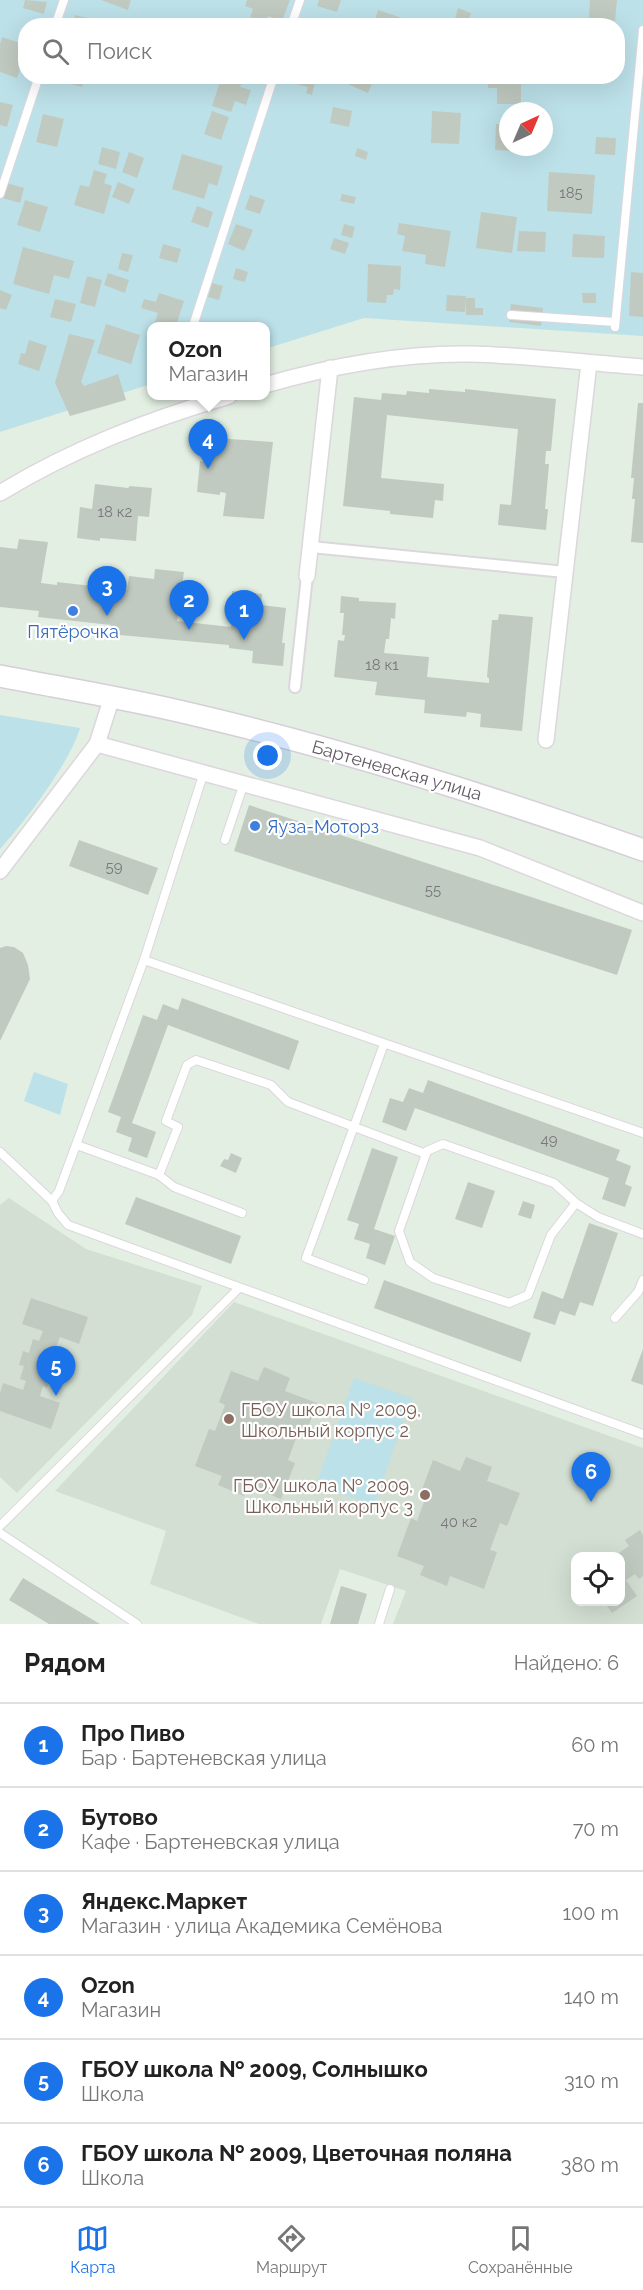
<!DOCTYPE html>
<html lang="ru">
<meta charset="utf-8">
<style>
:root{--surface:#fff;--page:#f2f2f2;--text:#222;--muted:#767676;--line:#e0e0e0;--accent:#1a73e8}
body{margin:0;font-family:Raleway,sans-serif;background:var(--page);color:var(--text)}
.controls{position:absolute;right:18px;bottom:18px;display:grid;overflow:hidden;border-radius:12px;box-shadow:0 6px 24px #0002}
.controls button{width:54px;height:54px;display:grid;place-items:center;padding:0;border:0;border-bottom:2px solid var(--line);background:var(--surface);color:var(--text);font:30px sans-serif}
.compass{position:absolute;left:499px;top:102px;width:54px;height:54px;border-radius:50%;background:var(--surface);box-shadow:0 6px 24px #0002;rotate:44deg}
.you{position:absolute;left:268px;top:756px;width:21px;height:21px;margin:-15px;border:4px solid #fff;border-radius:50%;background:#1a73e8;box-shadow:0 0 0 9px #1a73e833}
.badge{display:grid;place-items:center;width:39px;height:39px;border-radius:50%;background:var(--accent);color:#fff;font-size:20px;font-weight:700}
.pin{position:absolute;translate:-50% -50px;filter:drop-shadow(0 2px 3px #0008)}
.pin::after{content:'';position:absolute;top:32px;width:21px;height:18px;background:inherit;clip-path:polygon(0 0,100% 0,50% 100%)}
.popup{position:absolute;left:147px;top:322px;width:123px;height:78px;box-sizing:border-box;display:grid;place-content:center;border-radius:12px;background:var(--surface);filter:drop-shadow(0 2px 4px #0005);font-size:20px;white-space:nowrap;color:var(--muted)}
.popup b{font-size:22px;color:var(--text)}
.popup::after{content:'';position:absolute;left:50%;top:100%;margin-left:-12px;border:12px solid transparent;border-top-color:var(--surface)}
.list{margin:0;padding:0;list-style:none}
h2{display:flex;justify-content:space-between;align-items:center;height:78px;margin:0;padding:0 24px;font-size:26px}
h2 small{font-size:20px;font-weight:400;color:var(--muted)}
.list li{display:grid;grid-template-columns:39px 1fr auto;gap:18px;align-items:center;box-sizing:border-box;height:84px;padding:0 24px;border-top:2px solid var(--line)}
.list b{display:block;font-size:22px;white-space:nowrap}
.list p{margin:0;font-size:20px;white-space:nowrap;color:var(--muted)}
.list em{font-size:20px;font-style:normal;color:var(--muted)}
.icon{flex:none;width:33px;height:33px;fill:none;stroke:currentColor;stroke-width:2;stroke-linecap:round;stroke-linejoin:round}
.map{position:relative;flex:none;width:643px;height:1624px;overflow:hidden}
.search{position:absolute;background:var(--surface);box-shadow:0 6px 24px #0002;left:18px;right:18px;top:18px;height:66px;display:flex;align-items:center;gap:15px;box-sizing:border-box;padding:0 21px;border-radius:24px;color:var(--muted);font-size:22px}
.sheet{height:582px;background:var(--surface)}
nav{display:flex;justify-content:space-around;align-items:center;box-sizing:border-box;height:84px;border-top:2px solid var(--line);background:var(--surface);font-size:16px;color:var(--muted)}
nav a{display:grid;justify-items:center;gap:3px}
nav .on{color:var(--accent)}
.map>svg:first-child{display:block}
.education{fill:#d2dfd2;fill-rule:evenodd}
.green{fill:#bde1e9;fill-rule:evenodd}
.building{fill:#c1cac0}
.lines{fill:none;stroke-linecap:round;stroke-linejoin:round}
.service-casing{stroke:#dcd6dd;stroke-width:10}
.pedestrian-casing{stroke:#dcd6dd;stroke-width:14}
.minor-casing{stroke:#dcd6dd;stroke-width:18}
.secondary-casing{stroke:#d6ced8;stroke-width:24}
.service{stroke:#fff;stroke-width:8}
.pedestrian{stroke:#fff;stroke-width:10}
.minor{stroke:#fff;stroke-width:15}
.secondary{stroke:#fff;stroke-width:21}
.shop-dot{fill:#3f7fe0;stroke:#fff;stroke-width:2}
.education-dot{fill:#8d6e63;stroke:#fff;stroke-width:2}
.labels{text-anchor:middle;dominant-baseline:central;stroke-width:4.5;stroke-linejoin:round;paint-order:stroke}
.number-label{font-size:15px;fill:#7a777c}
.shop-label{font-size:18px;fill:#366cbe;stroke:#fff}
.street-label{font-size:18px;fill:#625b65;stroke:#fff}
.education-label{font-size:18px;fill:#785e54;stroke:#fff;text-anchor:start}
</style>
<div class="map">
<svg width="643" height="1624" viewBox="0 0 643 1624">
<rect width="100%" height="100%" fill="#e3efe3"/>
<g class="education">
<polygon points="9,1198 86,1249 202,1286 192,1315 17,1493 0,1477 0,1205"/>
<path d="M 234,1302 L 643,1448 L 643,1624 L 393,1624 L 406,1591 L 340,1569 L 321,1624 L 259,1624 L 150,1584 L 166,1531 L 55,1491 ZM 576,1556 L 620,1556 L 620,1602 L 576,1602 Z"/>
</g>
<g class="green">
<path d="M 0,0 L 643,0 L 643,336 L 364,318 L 265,349 L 265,326 L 151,326 L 151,384 L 0,432 ZM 26,26 L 618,26 L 618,76 L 26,76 ZM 508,111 L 544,111 L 544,147 L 508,147 Z"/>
<path d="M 0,715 L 80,728 C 69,764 26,820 0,849 Z"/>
<polygon points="34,1072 68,1084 60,1115 24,1101"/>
<polygon points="354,1378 412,1398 374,1505 316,1485"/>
</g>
<g class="building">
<polygon points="25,0 47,2 44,14 23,8"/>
<polygon points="101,0 131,0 128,10"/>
<polygon points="247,0 290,0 282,21 268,16 265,23 250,17 253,9 245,6"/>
<polygon points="319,0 341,0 337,12 317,6"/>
<polygon points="590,0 617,0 615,21 589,19"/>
<polygon points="458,8 471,13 467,26 453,26"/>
<polygon points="378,10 405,19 403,26 373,26"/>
<polygon points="75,15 91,19 90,26 73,26"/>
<polygon points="2,37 26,45 26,52 17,78 0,72 0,44"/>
<polygon points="58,76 86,76 82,87 57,80"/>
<polygon points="222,76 244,76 240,87 251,90 246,105 235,101 231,112 212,106"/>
<polygon points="290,76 316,78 312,95 306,93 308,87 288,82"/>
<polygon points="346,76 375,76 368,93 343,82"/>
<polygon points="488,76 521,76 521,104 497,104 497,88 488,88"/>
<polygon points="0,102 13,105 7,127 0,125"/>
<polygon points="333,107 352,111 349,127 330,123"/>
<polygon points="212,111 229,117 221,140 204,134"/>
<polygon points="432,111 461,113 459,144 431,143"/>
<polygon points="43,114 64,119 57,147 36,142"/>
<polygon points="496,124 508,124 508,147 515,147 515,151 495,150"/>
<polygon points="596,137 616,138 615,155 595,154"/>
<polygon points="102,147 120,152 116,169 98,164"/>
<polygon points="357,148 368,152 366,160 355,156"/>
<polygon points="129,152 144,158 137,178 122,172"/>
<polygon points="182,154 223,166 217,186 209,183 204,199 172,189"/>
<polygon points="94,170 107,174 104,183 112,186 104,214 74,205 80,185 89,187"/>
<polygon points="549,172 595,175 592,214 547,211"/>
<polygon points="118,182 135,189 129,204 112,197"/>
<polygon points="7,183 24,188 20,203 3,198"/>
<polygon points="342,194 356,197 354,204 340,201"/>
<polygon points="250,195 265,200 260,214 245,209"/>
<polygon points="25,200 48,207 40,232 17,225"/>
<polygon points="197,206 213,212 208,228 191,222"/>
<polygon points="481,212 517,217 512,253 476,248"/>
<polygon points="399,223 451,231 445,267 425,264 426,255 402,251 405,236 397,234"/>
<polygon points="236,224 253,230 244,251 228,244"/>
<polygon points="344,224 355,227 352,238 341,235"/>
<polygon points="519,231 546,232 545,252 517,251"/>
<polygon points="573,234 605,236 604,258 572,257"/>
<polygon points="334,238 349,243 345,254 330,249"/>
<polygon points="163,244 181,249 177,263 159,258"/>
<polygon points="23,247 74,261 69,279 54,275 49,294 13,284"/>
<polygon points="122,253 133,255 128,272 118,269"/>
<polygon points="368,264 401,266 400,290 394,289 393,295 387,295 386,303 367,302"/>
<polygon points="236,268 248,272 245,282 233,279"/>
<polygon points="631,272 643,273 643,317 629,316"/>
<polygon points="108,273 129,280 125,293 104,285"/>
<polygon points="87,276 102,280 95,307 80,303"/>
<polygon points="212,283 223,286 219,300 208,297"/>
<polygon points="0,290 12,295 6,310 0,308"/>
<polygon points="159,293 184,301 176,326 154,325 158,313 141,308 144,299 156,302"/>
<polygon points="582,293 596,293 596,303 583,303"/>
<polygon points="447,295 466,296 465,312 446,311"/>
<polygon points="466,298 475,298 475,308 483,308 483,315 466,315"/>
<polygon points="55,299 76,304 71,322 50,317"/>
<polygon points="511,304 543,308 541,326 509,322"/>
<polygon points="106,324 140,335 131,364 97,353"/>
<polygon points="69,334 95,340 81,382 84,386 118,374 126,400 70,416 55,383"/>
<polygon points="29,340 47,346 39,371 18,364 21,353 25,354"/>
<polygon points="429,389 465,392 465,389 556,399 551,451 546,451 545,464 549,464 545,509 548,509 546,530 498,525 500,504 511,505 518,429 387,415 381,478 444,484 443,501 435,500 433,518 390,514 390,511 343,506 354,397 381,400 382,393 406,395 407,391 429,393"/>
<polygon points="638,403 643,403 643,543 631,542 635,499 632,499 634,478 631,478"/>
<polygon points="215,438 273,442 264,519 223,516 226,493 220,492 220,495 197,492 200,461 212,463"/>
<polygon points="95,484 128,488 130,486 152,488 149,517 138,516 136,541 100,538 100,541 77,538 80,507 92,509"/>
<polygon points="19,539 48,542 41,583 57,585 57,582 127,590 129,576 154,579 155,569 184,572 177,621 231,627 232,591 262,594 261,605 286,608 282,643 285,643 283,666 252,663 253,651 229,648 229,645 109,634 111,625 38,617 39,611 0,607 0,547 17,549"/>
<polygon points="341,596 359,598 359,601 396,603 395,619 391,618 389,639 386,639 384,653 429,657 427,677 489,683 489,678 487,677 492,620 498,620 499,614 533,617 522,731 480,727 481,714 467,712 466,717 424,713 425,700 375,695 377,682 334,677 338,640 344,641 345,635 342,635 344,613 340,613"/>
<polygon points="249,805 632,930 617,975 234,851"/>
<polygon points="79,840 158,868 148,895 69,866"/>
<polygon points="6,946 14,947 23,953 28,965 30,979 0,1041 0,948"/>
<polygon points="182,998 299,1041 289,1070 168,1025 132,1123 156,1132 147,1158 128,1151 132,1138 116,1132 121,1117 108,1112 143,1015 157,1020 163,1004 178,1010"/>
<polygon points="428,1080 620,1150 616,1160 631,1166 625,1184 632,1187 625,1207 602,1199 609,1178 415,1108 406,1131 382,1122 390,1098 403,1102 409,1088 423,1093"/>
<polygon points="372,1148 398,1157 374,1229 395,1236 385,1265 366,1258 370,1244 354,1239 359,1224 347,1220"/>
<polygon points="231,1153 242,1158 236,1173 220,1166 224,1159 228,1160"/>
<polygon points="468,1182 495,1191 482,1228 455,1219"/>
<polygon points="136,1197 241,1236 231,1264 125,1224"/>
<polygon points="523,1201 535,1205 531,1219 518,1215"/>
<polygon points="589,1223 618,1233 593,1306 580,1302 575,1316 560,1311 555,1325 533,1318 542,1291 563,1299"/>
<polygon points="384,1280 531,1333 521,1362 374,1308"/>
<polygon points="31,1298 88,1317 79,1344 60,1337 56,1347 60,1348 55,1362 60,1364 55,1378 51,1376 47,1388 43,1386 40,1396 60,1403 51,1429 0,1411 0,1393 3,1383 23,1390 26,1381 20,1379 24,1366 19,1365 23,1351 29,1353 33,1339 39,1341 43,1331 22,1324"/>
<polygon points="643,1349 643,1385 631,1381"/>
<polygon points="264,1367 290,1378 285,1391 317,1403 305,1436 298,1433 288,1460 295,1463 281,1499 248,1486 244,1496 218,1485 222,1476 195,1466 209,1429 215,1431 225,1405 219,1402 231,1371 258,1381"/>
<polygon points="466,1457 492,1467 487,1481 520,1493 507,1526 500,1523 490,1550 497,1552 484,1589 450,1576 447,1586 420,1575 424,1566 397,1556 411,1518 417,1521 427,1494 421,1492 433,1460 460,1471"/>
<polygon points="640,1530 643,1535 643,1576 639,1579 635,1574 626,1580 637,1596 612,1613 604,1602 620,1602 620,1560 622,1559 619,1553 629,1546 625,1540"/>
<polygon points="23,1578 100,1624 49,1624 9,1600"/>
<polygon points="341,1586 367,1594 358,1624 330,1624"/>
</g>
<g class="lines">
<defs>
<g id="service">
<polyline points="55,26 64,0"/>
<polyline points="291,26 300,0"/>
<polyline points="0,194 39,76"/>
<polyline points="511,315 615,322"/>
<polyline points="193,326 274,76"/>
<polyline points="615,327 643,30"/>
<polyline points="204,772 144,960 643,1133"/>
<polyline points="225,840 244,783"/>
<polyline points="77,1145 159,1175 178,1127 166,1121 187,1065 196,1060 271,1085 288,1102 426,1154"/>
<polyline points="0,1152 52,1201 58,1213 68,1225 643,1434"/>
<polyline points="159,1175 174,1187 242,1213"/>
<polyline points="52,1201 59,1191 144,960"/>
<polyline points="576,1203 551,1235 528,1295 509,1303 433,1278 410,1262 399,1231 427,1151 443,1144 554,1183 576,1203 598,1217 643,1234"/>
<polyline points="364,1280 306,1258 384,1044"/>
<polyline points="615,1318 638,1292 643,1280"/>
<polyline points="0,1526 239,1288"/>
<polyline points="0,1533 137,1624"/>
<polyline points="379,1624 390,1589"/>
</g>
<g id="pedestrian">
<polyline points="311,547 565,572"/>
<polyline points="295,687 307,576"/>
</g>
<g id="minor">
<path d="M 265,385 C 331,366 399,353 469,354 C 527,355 585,363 643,367"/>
<path d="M 0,493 C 72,449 148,420 229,396"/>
<polyline points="307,576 330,368"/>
<polyline points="546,740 589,363"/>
<polyline points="97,744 480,848 643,913"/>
<polyline points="0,871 97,744 112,697"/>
</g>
<path id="secondary" d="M 0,676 C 62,688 125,698 187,713 C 342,749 493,797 643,850"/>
</defs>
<use href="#service" class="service-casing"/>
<use href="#pedestrian" class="pedestrian-casing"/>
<use href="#minor" class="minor-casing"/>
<use href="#secondary" class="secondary-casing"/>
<use href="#service" class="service"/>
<use href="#pedestrian" class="pedestrian"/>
<use href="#minor" class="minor"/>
<use href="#secondary" class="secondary"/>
</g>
<g class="shop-dot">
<circle cx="73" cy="611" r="6"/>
<circle cx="255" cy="826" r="6"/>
</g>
<g class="education-dot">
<circle cx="229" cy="1419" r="6"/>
<circle cx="425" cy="1495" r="6"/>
</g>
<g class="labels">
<g class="number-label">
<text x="571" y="193">185</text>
<text x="115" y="512">18 к2</text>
<text x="382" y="665">18 к1</text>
<text x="114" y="867">59</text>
<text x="433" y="890">55</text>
<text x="549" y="1140">49</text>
<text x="459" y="1522">40 к2</text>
</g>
<g class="shop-label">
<text x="73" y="631">Пятёрочка</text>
<text x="267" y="826" text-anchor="start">Яуза-Моторз</text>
</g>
<g class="street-label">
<text transform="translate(397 770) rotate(16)">Бартеневская улица</text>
</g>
<g class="education-label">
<text x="241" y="1409">ГБОУ школа № 2009,<tspan x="241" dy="21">Школьный корпус 2</tspan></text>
<text x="413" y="1485" text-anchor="end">ГБОУ школа № 2009,<tspan x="413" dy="21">Школьный корпус 3</tspan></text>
</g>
</g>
</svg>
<div class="controls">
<button><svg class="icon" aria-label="locate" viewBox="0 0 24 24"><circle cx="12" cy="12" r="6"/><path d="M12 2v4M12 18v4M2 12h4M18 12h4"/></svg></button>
</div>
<svg class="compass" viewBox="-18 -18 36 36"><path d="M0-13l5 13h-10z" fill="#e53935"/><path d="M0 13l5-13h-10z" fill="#767676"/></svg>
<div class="you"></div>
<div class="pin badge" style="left:244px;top:640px">1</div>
<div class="pin badge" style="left:189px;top:630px">2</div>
<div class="pin badge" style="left:107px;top:616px">3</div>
<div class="pin badge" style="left:208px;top:469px">4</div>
<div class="popup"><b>Ozon</b>Магазин</div>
<div class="pin badge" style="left:56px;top:1396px">5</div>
<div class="pin badge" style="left:591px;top:1502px">6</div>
<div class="search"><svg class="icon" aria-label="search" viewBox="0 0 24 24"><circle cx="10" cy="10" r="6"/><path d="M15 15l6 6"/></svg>Поиск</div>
</div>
<section class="sheet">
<h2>Рядом<small>Найдено: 6</small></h2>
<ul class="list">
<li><span class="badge">1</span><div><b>Про Пиво</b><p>Бар · Бартеневская улица</p></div><em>60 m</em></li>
<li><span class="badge">2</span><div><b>Бутово</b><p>Кафе · Бартеневская улица</p></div><em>70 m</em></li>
<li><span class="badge">3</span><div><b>Яндекс.Маркет</b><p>Магазин · улица Академика Семёнова</p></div><em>100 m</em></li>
<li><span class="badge">4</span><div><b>Ozon</b><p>Магазин</p></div><em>140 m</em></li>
<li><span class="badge">5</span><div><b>ГБОУ школа № 2009, Солнышко</b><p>Школа</p></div><em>310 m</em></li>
<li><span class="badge">6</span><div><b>ГБОУ школа № 2009, Цветочная поляна</b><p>Школа</p></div><em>380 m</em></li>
</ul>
</section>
<nav>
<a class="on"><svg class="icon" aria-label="map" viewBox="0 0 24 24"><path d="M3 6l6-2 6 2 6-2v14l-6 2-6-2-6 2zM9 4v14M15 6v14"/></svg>Карта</a>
<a><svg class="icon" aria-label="directions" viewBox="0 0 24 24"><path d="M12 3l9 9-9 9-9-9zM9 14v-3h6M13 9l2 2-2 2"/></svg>Маршрут</a>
<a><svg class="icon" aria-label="saved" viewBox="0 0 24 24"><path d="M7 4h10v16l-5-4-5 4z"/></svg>Сохранённые</a>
</nav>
